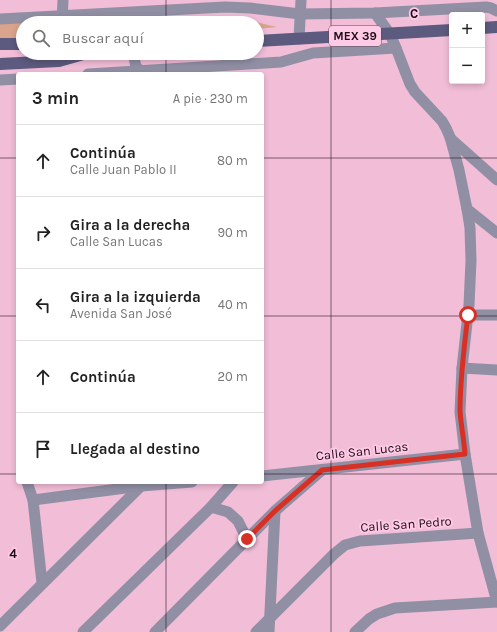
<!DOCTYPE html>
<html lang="es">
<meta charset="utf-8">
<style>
:root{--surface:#fff;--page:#f2f2f2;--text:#222;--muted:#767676;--line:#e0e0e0}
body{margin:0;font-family:Karla,sans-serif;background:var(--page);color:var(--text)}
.controls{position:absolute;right:12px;top:12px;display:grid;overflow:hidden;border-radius:4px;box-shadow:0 2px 6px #0003}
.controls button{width:36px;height:36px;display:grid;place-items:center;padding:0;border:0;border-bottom:1px solid var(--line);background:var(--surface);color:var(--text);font:20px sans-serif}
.stop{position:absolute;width:12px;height:12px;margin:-9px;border:3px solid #d93025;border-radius:50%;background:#fff}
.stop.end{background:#d93025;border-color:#fff;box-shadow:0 1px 4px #0008}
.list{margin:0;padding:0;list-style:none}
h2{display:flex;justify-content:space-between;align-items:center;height:52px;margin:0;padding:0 16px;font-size:17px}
h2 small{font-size:13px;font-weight:400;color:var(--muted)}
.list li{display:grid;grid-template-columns:26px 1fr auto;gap:12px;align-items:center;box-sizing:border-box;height:72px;padding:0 16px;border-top:1px solid var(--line)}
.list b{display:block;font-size:15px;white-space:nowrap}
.list p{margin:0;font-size:13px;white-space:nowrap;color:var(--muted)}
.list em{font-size:13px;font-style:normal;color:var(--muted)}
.icon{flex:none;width:22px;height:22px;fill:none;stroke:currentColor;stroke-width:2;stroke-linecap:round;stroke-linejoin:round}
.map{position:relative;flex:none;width:497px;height:632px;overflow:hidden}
.search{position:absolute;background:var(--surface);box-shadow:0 2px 6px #0003;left:16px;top:16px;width:248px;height:44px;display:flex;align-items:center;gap:10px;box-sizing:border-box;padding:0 14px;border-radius:22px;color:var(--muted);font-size:15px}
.panel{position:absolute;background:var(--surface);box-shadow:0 2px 6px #0003;left:16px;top:72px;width:248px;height:412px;border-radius:4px}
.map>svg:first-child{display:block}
.green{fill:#d9a48b}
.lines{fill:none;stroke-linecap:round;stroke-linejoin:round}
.minor{stroke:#908fa4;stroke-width:11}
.major{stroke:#5c5a7e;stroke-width:12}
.route{stroke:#d93025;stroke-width:5}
.grid{fill:none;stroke:#1e0c16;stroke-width:1;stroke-opacity:0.55}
.labels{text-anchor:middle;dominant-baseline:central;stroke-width:3.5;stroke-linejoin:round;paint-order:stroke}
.shield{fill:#ffcae5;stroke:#624554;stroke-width:1}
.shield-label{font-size:12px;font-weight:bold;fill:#1e0c16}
.street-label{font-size:13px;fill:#1e0c16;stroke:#ffcae5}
.grid-label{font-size:13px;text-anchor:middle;font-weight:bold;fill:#1e0c16;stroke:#ffcae5;stroke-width:3.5;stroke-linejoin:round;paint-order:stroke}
</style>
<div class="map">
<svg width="497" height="632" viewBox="0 0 497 632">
<rect width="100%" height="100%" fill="#f1bdd7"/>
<g class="green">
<polygon points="62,15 62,23 23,23 23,42 0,43 0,19"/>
<polygon points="228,16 277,27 257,29 257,23 106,23"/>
</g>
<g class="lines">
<g class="minor">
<polyline points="375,13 390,34 396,48 410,84 415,92 442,121 446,128 450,137 459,170 467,209 470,228 471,261 469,305 462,368 460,412 465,454 478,533 497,602"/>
<polyline points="0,19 225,7 250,8 300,14 375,13 486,7 491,8 497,11"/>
<polyline points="62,23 63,0"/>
<polyline points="299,39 301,0"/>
<polyline points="133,53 136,67 140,70"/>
<polyline points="88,74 281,62 313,53 396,48"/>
<polyline points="0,80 18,79"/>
<polyline points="450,138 497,180"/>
<polyline points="467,209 497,233"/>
<polyline points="468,315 497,315"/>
<polyline points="462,368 497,370"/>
<polyline points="262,476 465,454"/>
<polyline points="27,482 33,500 42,583"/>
<polyline points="33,500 141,486 192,482"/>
<polyline points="211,507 228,512 238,521 247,539"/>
<polyline points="0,626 141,486"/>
<polyline points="83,632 211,507 233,482"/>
<polyline points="155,632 275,511 322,470"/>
<polyline points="256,632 334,554 345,545 360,541 478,533"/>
<polyline points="269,632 275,511"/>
<polyline points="355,632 369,619 377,614 395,608 497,602"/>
</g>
<g class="major">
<polyline points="482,28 497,27"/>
<polyline points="257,41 452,30"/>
<polyline points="0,44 23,44"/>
<polyline points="0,64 59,61 87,53"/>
</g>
</g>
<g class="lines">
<path class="route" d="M 247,539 L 275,511 L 322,470 L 465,454 C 464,440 461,425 460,411 C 460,379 464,347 468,315"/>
</g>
<path class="grid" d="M 166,0 L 166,23M 331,0 L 331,632M 166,53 L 166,74M 0,158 L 18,158M 262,158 L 497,158M 0,316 L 18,316M 262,316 L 497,316M 0,474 L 18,474M 262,474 L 497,474M 166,482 L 166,632"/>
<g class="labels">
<rect class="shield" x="329" y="26" width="52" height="20" rx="3"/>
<g class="shield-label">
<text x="355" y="36">MEX 39</text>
</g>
<g class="street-label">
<text transform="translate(362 451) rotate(-6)">Calle San Lucas</text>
<text transform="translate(406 524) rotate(-4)">Calle San Pedro</text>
</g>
</g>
<g class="grid-label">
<text x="414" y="18">C</text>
<text x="13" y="558">4</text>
</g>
</svg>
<div class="controls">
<button>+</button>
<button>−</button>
</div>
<div class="stop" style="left:468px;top:315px"></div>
<div class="stop end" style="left:247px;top:539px"></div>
<div class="search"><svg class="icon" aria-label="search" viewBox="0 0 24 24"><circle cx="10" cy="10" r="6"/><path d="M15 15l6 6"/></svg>Buscar aquí</div>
<section class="panel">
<h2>3 min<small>A pie · 230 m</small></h2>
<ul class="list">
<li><svg class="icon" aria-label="ahead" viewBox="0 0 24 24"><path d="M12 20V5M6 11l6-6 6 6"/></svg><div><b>Continúa</b><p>Calle Juan Pablo II</p></div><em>80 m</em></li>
<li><svg class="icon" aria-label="right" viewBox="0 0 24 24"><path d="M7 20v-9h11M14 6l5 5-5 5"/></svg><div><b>Gira a la derecha</b><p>Calle San Lucas</p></div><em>90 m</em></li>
<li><svg class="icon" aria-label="left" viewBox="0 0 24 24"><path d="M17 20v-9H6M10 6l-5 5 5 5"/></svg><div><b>Gira a la izquierda</b><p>Avenida San José</p></div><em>40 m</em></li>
<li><svg class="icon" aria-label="ahead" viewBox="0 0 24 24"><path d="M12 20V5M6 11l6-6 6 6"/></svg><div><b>Continúa</b></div><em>20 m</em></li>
<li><svg class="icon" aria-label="arrive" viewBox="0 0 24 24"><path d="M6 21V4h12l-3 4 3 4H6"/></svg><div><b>Llegada al destino</b></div></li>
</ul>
</section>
</div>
